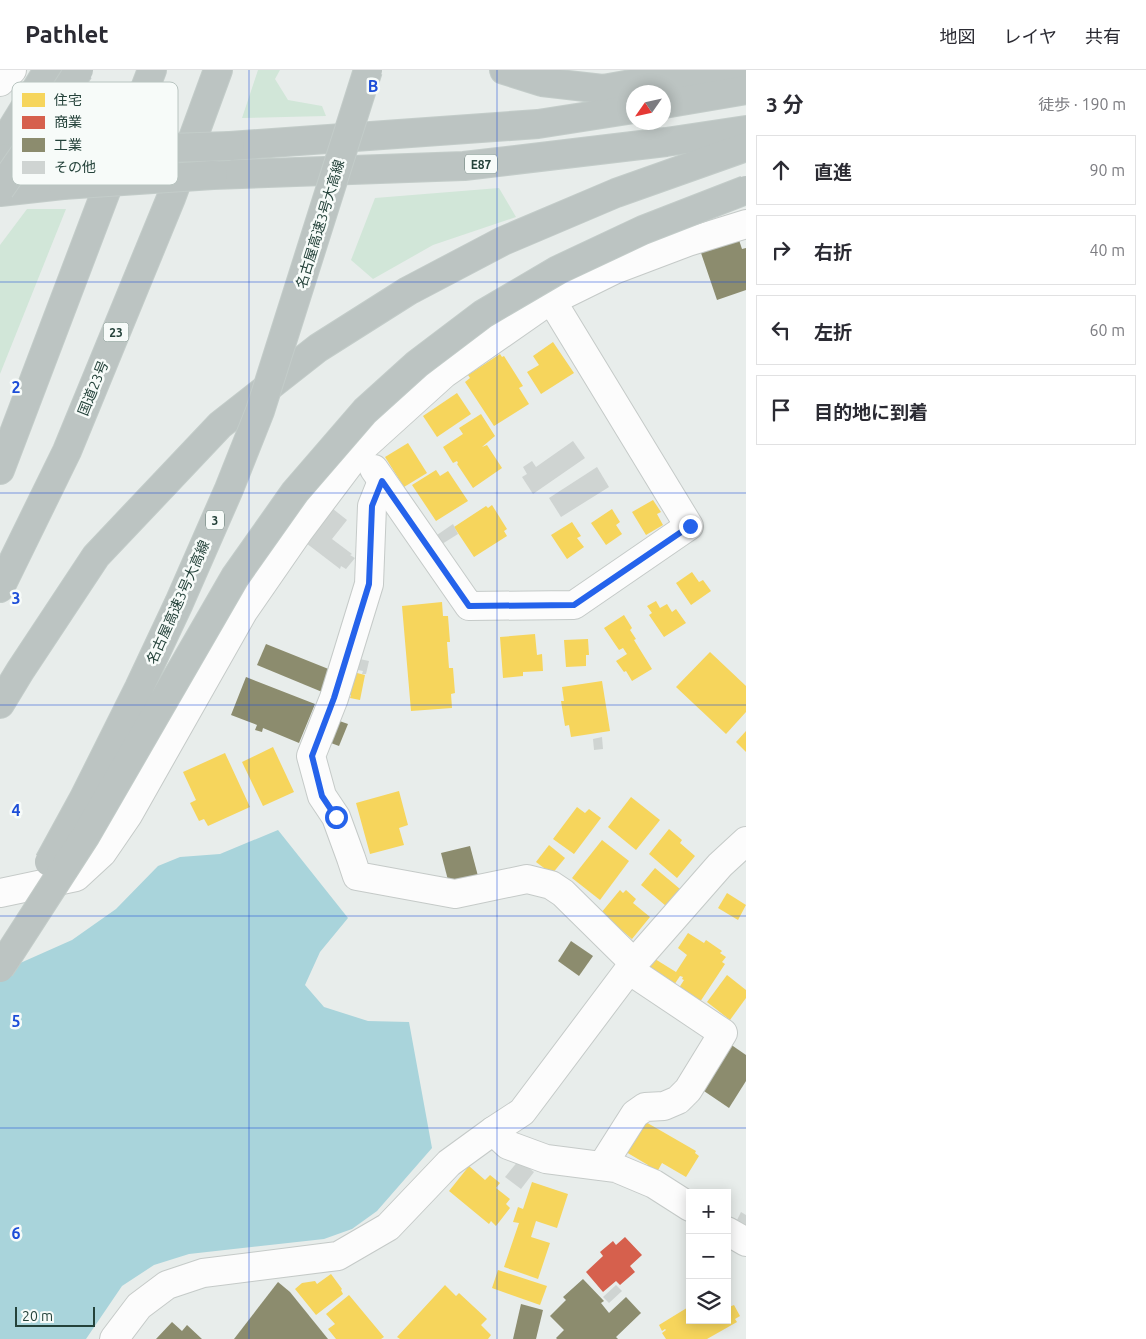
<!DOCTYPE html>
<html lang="ja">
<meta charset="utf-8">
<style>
:root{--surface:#fff;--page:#f2f2f3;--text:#2b2b33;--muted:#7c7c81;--line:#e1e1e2}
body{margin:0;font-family:Ubuntu,"Noto Sans JP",sans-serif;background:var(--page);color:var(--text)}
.controls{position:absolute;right:15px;bottom:15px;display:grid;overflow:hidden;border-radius:0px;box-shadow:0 2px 12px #0003}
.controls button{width:45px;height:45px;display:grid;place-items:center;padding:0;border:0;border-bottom:1px solid var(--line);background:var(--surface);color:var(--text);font:25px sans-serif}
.compass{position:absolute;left:626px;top:15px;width:45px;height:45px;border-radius:50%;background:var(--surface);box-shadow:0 2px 12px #0003;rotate:236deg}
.scale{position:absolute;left:15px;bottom:12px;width:80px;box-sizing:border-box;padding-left:5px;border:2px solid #24423a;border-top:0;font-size:14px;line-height:18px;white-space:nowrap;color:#24423a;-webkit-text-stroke:4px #f7fbf9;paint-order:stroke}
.stop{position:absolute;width:15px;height:15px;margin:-11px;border:4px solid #2563eb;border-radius:50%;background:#fff}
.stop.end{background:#2563eb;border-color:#fff;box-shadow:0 1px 5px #0008}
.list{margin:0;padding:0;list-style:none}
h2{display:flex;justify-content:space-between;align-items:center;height:65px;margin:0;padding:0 20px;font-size:21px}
h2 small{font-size:16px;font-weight:400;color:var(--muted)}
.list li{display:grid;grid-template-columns:32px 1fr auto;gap:15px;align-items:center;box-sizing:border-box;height:70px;margin:0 10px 10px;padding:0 10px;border:1px solid var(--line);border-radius:0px}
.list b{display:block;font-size:19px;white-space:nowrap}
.list em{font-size:16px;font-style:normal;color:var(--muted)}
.icon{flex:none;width:28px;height:28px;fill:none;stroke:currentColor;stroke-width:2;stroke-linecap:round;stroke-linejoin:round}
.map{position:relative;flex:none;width:746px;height:1269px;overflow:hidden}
header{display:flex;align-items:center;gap:30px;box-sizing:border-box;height:70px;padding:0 25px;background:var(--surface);border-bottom:1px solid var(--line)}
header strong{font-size:24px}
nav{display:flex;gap:28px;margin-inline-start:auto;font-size:18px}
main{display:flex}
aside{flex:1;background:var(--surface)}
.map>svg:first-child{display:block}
.green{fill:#d1e6d8}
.water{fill:#a9d4db}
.homes{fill:#f6d55c}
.shops{fill:#d6604d}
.industry{fill:#8c8c6e}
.building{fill:#cfd4d2}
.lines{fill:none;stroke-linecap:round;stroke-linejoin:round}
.street-casing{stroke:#c5cac8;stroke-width:30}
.highway-casing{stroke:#c3ccc9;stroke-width:30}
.street{stroke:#fcfcfc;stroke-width:28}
.highway{stroke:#bcc4c2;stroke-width:28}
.highway-bridge-casing{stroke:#c3ccc9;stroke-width:30;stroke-linecap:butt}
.highway-bridge{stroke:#bcc4c2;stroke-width:28}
.route{stroke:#2563eb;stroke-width:6}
.grid{fill:none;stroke:#1d4ed8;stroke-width:1;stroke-opacity:0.55}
.labels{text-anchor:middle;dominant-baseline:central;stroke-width:5;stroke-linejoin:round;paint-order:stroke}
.shield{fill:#f7fbf9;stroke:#637a73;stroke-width:1}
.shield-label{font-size:12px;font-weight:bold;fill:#24423a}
.street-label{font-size:14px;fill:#24423a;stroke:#f7fbf9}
.key{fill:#f7fbf9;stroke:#b8c4c0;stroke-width:1}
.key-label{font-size:14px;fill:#24423a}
.grid-label{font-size:16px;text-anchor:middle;font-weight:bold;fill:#1d4ed8;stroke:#f7fbf9;stroke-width:5;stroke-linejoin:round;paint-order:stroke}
</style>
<header>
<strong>Pathlet</strong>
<nav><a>地図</a><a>レイヤ</a><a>共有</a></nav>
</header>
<main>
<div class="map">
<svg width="746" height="1269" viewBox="0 0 746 1269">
<rect width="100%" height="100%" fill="#e8edeb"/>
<g class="green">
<polygon points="258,0 280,0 275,9 288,30 322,36 326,46 242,48"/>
<polygon points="499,118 516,147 433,175 373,209 351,190 375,128"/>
<polygon points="27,139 66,139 0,304 0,175"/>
</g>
<polygon class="water" points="278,760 348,848 320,882 305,915 324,937 368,951 409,952 432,1078 377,1141 352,1159 324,1169 189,1184 154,1195 122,1216 86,1269 0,1269 0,902 72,870 116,839 158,796 180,787 220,784"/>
<g class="homes">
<polygon points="553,272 574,303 541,324 527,302 539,295 533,286"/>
<polygon points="500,284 502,287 504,286 523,316 519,318 529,334 494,356 465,312 470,308 468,305"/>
<polygon points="457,323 471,344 437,367 423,346"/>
<polygon points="481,344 495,366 482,377 487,375 502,398 473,418 457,394 458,393 457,391 453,393 443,377 463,364 459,358"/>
<polygon points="408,373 427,403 404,417 385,387"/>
<polygon points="436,400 440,406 448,401 468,431 436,451 412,415"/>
<polygon points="653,430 661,442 657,444 663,455 646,465 632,442"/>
<polygon points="492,435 507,459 504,461 507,466 474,487 454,457 486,436 488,438"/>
<polygon points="612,439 620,452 616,455 622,464 606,475 591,453"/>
<polygon points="572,452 581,466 577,468 584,477 567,489 551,465"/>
<polygon points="692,502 699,512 703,510 711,521 691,535 676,513"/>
<polygon points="656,531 660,538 667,534 672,542 676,539 686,553 664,567 649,545 652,543 647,536"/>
<polygon points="442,532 443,546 448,546 450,572 447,572 449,598 453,598 455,623 451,624 452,638 411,641 402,536"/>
<polygon points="624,545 632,558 630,560 636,569 634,570 652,599 632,611 626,601 624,602 616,591 627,584 623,578 619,580 604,558"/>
<polygon points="535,564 537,585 542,584 543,601 523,602 523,606 503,608 500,567"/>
<polygon points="588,569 589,585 586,585 586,596 566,597 564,570"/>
<polygon points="710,582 746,616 746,642 726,664 676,617"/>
<polygon points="349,601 365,605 360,630 350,628 351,625 345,624"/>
<polygon points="602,611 610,661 571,667 569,655 565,656 561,631 564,631 562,617"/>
<polygon points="746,661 746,682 736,672"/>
<polygon points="273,677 294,722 263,736 242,692"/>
<polygon points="225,683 250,737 208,756 204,749 199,751 190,733 196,730 183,702"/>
<polygon points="399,721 408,755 399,758 404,775 370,784 356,733"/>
<polygon points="631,727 660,750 636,780 608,757"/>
<polygon points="577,737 585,743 589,739 601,748 574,784 553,769"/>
<polygon points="669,759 682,770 680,773 695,786 677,808 649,784"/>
<polygon points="602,770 629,791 600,830 572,808"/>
<polygon points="549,775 565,788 552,804 536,792"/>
<polygon points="655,798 680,819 666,836 641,815"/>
<polygon points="620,820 623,823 626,820 636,829 633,833 650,847 632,869 601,843"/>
<polygon points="727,823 746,835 738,850 718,838"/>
<polygon points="688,863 704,873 706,870 722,881 720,883 726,887 722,892 725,894 698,935 677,921 684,910 682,909 683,907 680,906 672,918 647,902 655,889 676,902 687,885 678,878"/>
<polygon points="727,905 746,920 746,928 730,950 707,932"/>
<polygon points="644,1051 696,1081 695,1083 699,1086 686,1107 662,1093 656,1104 646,1098 648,1095 626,1082"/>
<polygon points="469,1096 485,1110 490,1105 500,1113 496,1118 510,1129 506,1134 510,1138 496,1156 491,1151 489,1154 449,1121"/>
<polygon points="532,1112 568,1124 557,1158 536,1151 531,1167 550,1173 538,1209 504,1197 519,1153 513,1152 518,1137 523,1139"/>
<polygon points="498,1200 547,1216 540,1235 492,1218"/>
<polygon points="331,1204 342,1219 341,1220 343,1224 316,1245 295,1219 302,1213 315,1211 317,1214"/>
<polygon points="445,1215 456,1226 459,1223 487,1249 481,1255 491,1265 488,1269 400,1269 397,1267"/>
<polygon points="349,1225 384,1267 381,1269 336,1269 328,1259 335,1254 326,1244"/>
<polygon points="727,1234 729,1237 734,1235 740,1246 735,1249 737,1252 707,1269 666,1269 662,1263 666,1260 665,1259 662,1261 659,1255 690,1236 690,1250 727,1250"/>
</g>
<polygon class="shops" points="625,1167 642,1185 630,1196 635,1202 620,1215 616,1211 603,1222 586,1202 603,1186 600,1182 613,1171 616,1175"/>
<g class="industry">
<polygon points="739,170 742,179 746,178 746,220 717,230 701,183"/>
<polygon points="266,574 336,602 327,624 257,595"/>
<polygon points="246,607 315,634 299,673 263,658 262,662 255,660 257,655 231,645"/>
<polygon points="331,648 348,654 339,676 323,670"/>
<polygon points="470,776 478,806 449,814 441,783"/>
<polygon points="571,871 593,886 579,906 558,891"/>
<polygon points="730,974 746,985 746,1011 729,1038 701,1019"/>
<polygon points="583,1209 604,1231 601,1233 609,1243 626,1227 641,1243 616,1267 618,1269 557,1269 556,1268 564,1260 550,1246 566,1230 563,1227"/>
<polygon points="278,1212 290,1222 328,1269 234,1269"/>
<polygon points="521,1234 543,1240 536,1269 513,1269"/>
<polygon points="172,1252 182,1261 187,1255 202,1269 156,1269"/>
</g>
<g class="building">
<polygon points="573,371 585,388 533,424 522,407 527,404 523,397 532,391 536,397"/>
<polygon points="597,397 609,417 561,447 549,428"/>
<polygon points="333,439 347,450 332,469 352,484 350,485 355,488 346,499 341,496 340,499 306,473"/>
<polygon points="453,454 458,464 442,474 437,465"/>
<polygon points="355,588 369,591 366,604 362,604 363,601 353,599"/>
<polygon points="602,667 603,679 594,680 593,669"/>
<polygon points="519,1090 534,1102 521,1119 505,1107"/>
<polygon points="741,1142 746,1145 746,1158 736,1152"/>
<polygon points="616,1215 622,1221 609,1233 603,1227"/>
</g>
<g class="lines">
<defs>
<g id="street">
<polyline points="0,12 12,0"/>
<polyline points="374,399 469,536 574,535 689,456 552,231"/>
<polyline points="382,411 372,436 369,514 334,628 311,686 322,726 336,747 351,788 357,806 455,824 527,809 551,815 563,823 634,893"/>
<polyline points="0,823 76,807 102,783 128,745 243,542 299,461 360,380 444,304 543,235 614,200 688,172 746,154"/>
<polyline points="493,1061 508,1075 546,1089 616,1098 654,1114 690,1137"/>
<polyline points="602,1096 635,1044 645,1037 664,1036 678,1030 688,1020 723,963 629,900"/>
<polyline points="727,1161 746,1172"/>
<polyline points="114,1269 139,1236 167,1215 203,1203 338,1186 388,1157 449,1093 493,1061 522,1042 634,893 720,795 746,771"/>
</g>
<g id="highway">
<polyline points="504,0 542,12 603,19 706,1 746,4"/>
<polyline points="664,34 746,20"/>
<polyline points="230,76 538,54 634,39"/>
<polyline points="0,78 48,0"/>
<polyline points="4,89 77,81"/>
<polyline points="213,105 464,96 666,72 746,60"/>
<polyline points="0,122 63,115"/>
<polyline points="0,400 152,0"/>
<polyline points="0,518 67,381 171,128 218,0"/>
<polyline points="0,634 20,601 96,486 220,355 318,278 408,221 503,171 616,123 746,77"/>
</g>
</defs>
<use href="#street" class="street-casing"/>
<use href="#highway" class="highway-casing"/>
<use href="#street" class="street"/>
<use href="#highway" class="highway"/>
<defs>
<g id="highway-bridge">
<polyline points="77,81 230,76"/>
<polyline points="63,115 213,105"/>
<polyline points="0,119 40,61 79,0"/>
<polyline points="49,792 84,728 139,618 179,533 229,419 260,341 368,0"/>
<polyline points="0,898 8,886 86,765 235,507 295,422 365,341 417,294 483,244 558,200 643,160 746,120"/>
</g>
</defs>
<use href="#highway-bridge" class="highway-bridge-casing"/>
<use href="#highway-bridge" class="highway-bridge"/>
</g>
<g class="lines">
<polyline class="route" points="336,747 322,726 312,686 334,628 369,514 372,436 382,411 469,536 574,535 690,456"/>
</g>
<path class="grid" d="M 249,0 L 249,1269M 497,0 L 497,1269M 0,212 L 746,212M 0,423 L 746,423M 0,635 L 746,635M 0,846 L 746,846M 0,1058 L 746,1058"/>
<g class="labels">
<g class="shield">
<rect x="465" y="84.5" width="32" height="19" rx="4"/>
<rect x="103.5" y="252.5" width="25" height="19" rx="4"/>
<rect x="206" y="440.5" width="18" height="19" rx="4"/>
</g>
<g class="shield-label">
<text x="481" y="94">E87</text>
<text x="116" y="262">23</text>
<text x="215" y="450">3</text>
</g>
<g class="street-label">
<text transform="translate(320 154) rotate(-73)">名古屋高速3号大高線</text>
<text transform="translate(93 318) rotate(-68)">国道23号</text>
<text transform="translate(178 532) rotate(-66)">名古屋高速3号大高線</text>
</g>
</g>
<rect x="12" y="12" width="166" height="103" rx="8" class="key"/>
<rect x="22" y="23" width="23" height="14" fill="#f6d55c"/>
<rect x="22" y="46" width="23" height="13" fill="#d6604d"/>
<rect x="22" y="68" width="23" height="14" fill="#8c8c6e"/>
<rect x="22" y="91" width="23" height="13" fill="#cfd4d2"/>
<g class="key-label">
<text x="54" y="35">住宅</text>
<text x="54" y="57">商業</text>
<text x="54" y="80">工業</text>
<text x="54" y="102">その他</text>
</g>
<g class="grid-label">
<text x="373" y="22">B</text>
<text x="16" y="323">2</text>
<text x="16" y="534">3</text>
<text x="16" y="746">4</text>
<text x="16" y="957">5</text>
<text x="16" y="1169">6</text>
</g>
</svg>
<div class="controls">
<button>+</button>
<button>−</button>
<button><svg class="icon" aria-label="layers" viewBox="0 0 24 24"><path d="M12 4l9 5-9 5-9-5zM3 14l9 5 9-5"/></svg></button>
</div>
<svg class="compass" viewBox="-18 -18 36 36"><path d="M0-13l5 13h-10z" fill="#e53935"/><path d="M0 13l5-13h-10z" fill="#7c7c81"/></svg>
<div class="scale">20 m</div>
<div class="stop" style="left:336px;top:747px"></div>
<div class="stop end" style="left:690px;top:456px"></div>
</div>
<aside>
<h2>3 分<small>徒歩 · 190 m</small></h2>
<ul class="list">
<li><svg class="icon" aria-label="ahead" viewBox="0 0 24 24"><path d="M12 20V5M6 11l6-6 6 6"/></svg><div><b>直進</b></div><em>90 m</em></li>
<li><svg class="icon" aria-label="right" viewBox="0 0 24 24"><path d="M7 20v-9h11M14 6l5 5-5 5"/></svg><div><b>右折</b></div><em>40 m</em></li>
<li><svg class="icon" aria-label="left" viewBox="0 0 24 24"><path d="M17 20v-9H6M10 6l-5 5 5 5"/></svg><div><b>左折</b></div><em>60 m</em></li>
<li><svg class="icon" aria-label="arrive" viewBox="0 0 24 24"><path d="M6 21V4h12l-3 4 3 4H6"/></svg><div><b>目的地に到着</b></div></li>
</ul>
</aside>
</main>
